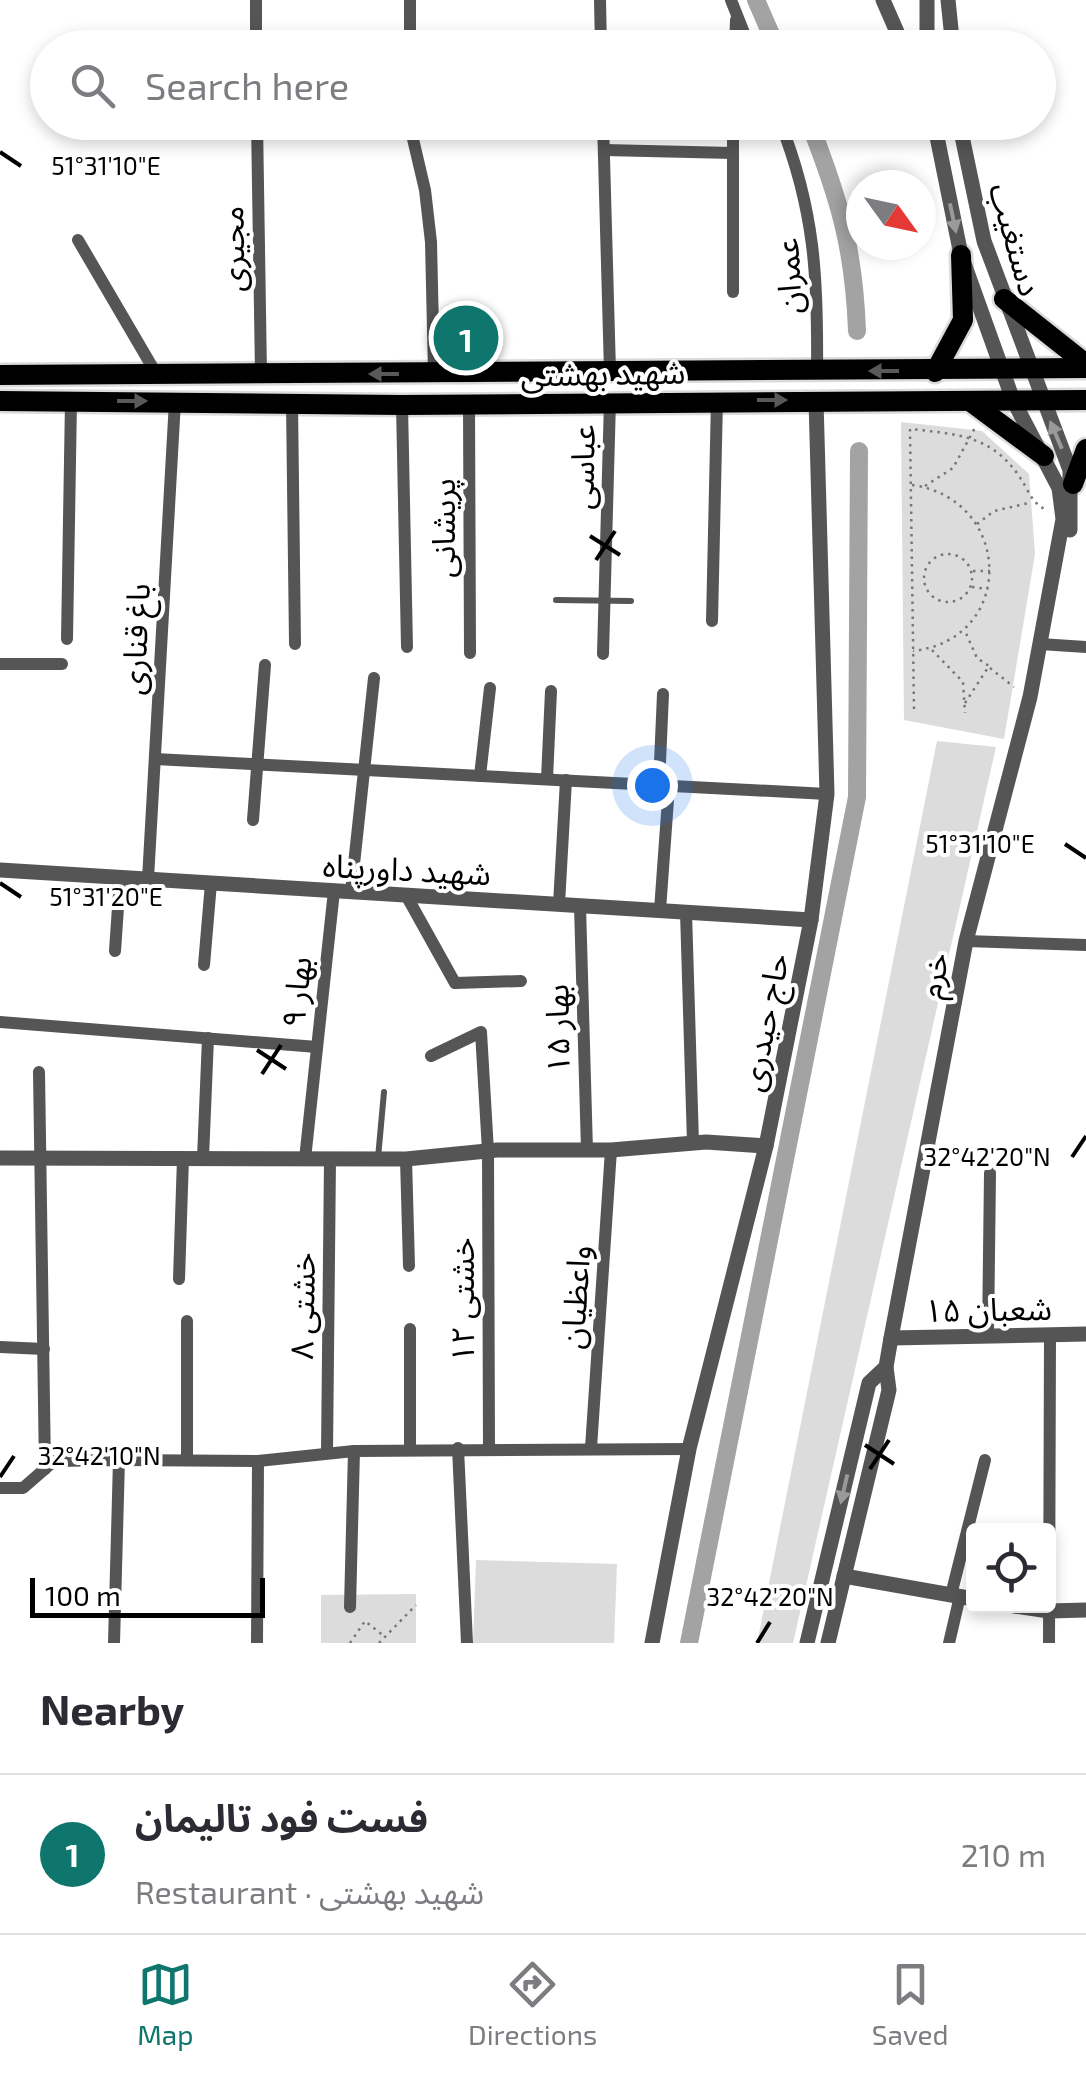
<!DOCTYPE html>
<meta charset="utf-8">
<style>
:root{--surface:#fff;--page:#f7f7f7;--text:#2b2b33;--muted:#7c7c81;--line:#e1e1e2;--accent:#0f766e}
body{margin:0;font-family:"Exo 2","Noto Sans Arabic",sans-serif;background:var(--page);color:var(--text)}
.controls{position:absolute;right:30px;bottom:30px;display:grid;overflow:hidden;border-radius:10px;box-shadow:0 5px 15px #0003}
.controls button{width:90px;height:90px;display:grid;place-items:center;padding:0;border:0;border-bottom:2px solid var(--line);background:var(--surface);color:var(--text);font:50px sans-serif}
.compass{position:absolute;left:846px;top:170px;width:90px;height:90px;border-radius:50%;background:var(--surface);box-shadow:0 5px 15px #0003;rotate:123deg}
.scale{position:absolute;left:30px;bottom:25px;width:235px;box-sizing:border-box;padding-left:10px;border:5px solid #000;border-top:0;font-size:28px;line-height:35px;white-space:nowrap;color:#000;-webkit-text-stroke:8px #fff;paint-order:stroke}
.you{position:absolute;left:652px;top:785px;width:35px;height:35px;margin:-25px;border:8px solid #fff;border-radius:50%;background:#1a73e8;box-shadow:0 0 0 15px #1a73e833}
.badge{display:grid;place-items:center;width:65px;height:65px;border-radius:50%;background:var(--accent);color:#fff;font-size:32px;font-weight:700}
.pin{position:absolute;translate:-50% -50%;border:5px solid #fff;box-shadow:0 2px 10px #0006}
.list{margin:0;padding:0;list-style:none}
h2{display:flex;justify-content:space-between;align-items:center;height:130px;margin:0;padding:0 40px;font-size:42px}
h2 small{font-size:32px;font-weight:400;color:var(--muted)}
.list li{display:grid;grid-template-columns:65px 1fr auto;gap:30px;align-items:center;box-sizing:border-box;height:160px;padding:0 40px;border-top:2px solid var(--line)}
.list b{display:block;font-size:38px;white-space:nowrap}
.list p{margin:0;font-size:32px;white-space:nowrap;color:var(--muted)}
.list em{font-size:32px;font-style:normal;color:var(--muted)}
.icon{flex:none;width:55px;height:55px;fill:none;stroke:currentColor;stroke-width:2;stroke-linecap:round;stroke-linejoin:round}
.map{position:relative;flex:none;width:1086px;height:1643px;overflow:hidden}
.search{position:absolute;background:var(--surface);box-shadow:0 5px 15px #0003;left:30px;right:30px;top:30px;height:110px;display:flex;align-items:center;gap:25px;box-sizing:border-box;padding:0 35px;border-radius:55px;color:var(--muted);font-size:38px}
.sheet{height:290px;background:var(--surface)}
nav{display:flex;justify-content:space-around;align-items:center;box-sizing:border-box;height:140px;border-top:2px solid var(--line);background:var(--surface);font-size:28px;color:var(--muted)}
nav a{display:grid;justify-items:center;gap:5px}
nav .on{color:var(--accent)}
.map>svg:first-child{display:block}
.green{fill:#dcdcdc}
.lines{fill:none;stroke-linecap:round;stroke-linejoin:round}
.canal{stroke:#a3a3a3;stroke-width:18}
.primary-casing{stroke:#dbdbdb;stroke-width:25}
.path{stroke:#777;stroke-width:2.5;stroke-dasharray:2.5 5;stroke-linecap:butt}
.service{stroke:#555;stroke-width:6}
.minor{stroke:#555;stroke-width:12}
.tertiary{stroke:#555;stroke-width:15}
.primary{stroke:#000;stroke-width:20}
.oneway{fill:#999}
.oneway2{fill:#595959}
.ticks{fill:none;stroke:#000;stroke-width:4}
.labels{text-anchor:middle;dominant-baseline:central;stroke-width:8;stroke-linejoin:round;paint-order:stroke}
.street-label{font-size:32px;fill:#000;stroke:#fff}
.ticks-label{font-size:25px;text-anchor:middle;fill:#000;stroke:#fff;stroke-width:8;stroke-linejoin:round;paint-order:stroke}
</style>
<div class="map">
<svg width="1086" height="1643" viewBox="0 0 1086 1643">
<rect width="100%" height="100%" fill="#fff"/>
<g class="green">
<polygon points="901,422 982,431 1029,474 1035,554 1004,739 904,720"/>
<polygon points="937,741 996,747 793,1643 757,1643"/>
<polygon points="476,1560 617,1564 614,1643 473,1643"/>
<polygon points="416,1594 416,1643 321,1643 321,1595"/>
</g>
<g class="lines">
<g class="canal">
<polyline points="756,0 777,48"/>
<path d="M 809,122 C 839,198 854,248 857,331"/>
<polyline points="689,1643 857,797 859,451"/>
</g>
<defs>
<g id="primary">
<polyline points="1004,299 1086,364"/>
<polyline points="935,372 963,320 961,255"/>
<polyline points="0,375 1086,368"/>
<polyline points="0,401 402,405 1086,400"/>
<polyline points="971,402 1044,456"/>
<polyline points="1073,484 1086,449"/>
</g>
</defs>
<use href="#primary" class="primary-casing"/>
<g class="path">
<path d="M 912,485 C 1013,499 1017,639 913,651"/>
<polyline points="925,486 953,468 976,426"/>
<polyline points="977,524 994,511 1029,503"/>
<circle cx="948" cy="578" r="24"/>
<polyline points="973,571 990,571"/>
<polyline points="972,587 988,589"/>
<polyline points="932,650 963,682 965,713"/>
<polyline points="990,668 1014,687"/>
<polyline points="965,703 989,666 977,658 965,631"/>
<path d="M 914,709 L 910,429 C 956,434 991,435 1019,476 C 1030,492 1030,502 1048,511"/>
<polyline points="350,1643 365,1621 385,1637"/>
<polyline points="379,1643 416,1605"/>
</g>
<g class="service">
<polyline points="556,600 631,601"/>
<polyline points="378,1158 384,1092"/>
</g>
<g class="minor">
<polyline points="256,0 256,48"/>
<polyline points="600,0 601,48"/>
<polyline points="731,0 750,48"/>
<polyline points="410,48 410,0"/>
<polyline points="735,48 736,20"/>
<polyline points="257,122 261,374"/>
<polyline points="409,122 425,190 431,242 434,373"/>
<polyline points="603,122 610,371"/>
<path d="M 780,122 C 815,210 818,279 817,371"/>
<polyline points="604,150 733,153"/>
<polyline points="78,240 157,375"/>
<polyline points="733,292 733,122"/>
<polyline points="292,402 295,644"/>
<polyline points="469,404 470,653"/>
<polyline points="402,405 407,647"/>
<polyline points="712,621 717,400"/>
<polyline points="67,639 71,401"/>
<polyline points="1040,644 1086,647"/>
<polyline points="603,654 610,401"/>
<polyline points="0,664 62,664"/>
<polyline points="155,759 827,794"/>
<polyline points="480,776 490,688"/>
<polyline points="547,779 551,691"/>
<polyline points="659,785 663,694"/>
<polyline points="253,820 265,665"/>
<polyline points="148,879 175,401"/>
<polyline points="351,892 374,678"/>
<polyline points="406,895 455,983 521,981"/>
<polyline points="559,904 566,780"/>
<polyline points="580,906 587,1150"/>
<polyline points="660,910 669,786"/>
<polyline points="686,912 693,1143"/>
<polyline points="966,941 1086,945"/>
<polyline points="115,951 120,878"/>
<polyline points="204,965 211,883"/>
<polyline points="0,1022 317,1047"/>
<polyline points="431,1056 481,1032 488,1151 489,1448"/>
<polyline points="39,1072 45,1469"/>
<polyline points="203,1158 208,1038"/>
<polyline points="305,1159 334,891"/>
<polyline points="406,1159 409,1266"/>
<polyline points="179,1279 183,1158"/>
<polyline points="187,1321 187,1460"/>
<polyline points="988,1336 990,1173"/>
<polyline points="0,1347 44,1349"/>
<polyline points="410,1448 410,1329"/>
<polyline points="458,1448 467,1643"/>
<polyline points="591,1448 611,1150"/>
<polyline points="354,1451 689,1449"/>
<polyline points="327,1453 330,1159"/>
<polyline points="119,1460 258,1461 354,1451 350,1607"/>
<polyline points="0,1488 23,1488 54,1461 119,1460 114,1643"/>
<polyline points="951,1595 985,1460"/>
<polyline points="257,1643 258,1461"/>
<polyline points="949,1643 960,1596"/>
<polyline points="1049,1643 1050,1334"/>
</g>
<g class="tertiary">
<polyline points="883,0 904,48"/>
<polyline points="948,0 953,48"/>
<polyline points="927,48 927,0"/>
<polyline points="959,122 984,241 1070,470 1070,530"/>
<polyline points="0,870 811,920"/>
<polyline points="0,1158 406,1159 497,1150 611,1150 706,1142 766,1146"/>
<polyline points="891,1338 1086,1334"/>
<polyline points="844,1576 974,1599"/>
<polyline points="1014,1606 1049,1611 1086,1610"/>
<polyline points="652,1643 689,1449 766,1146 811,920 827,794 816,400"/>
<polyline points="807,1643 869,1383 886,1367"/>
<polyline points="828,1643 889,1390 886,1367 891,1338 966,941 1030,697 1063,519 1059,488 1013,400 961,255 934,122"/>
</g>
<use href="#primary" class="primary"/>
</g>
<defs><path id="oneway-solid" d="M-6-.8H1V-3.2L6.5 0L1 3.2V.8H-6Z" transform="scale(2.5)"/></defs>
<g class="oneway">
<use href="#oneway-solid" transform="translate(953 218) rotate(78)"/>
<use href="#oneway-solid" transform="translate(1056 435) rotate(-113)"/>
<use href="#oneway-solid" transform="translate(844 1489) rotate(103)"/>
</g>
<g class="oneway2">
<use href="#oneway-solid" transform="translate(884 371) rotate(-180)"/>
<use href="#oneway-solid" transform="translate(384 374) rotate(180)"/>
<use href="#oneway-solid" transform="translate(772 400)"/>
<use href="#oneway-solid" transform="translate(132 401)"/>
</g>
<path class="ticks" d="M 0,152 L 21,166M 590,536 L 620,555M 596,560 L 615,531M 1065,844 L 1086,858M 0,883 L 21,897M 257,1050 L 286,1069M 262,1074 L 281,1045M 1072,1157 L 1086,1136M 865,1445 L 894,1464M 870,1469 L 889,1440M 0,1477 L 14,1456M 757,1643 L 770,1622"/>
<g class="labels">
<g class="street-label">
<text transform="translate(1017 239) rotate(74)">دستغیب</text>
<text transform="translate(231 249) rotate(-91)">مجیری</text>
<text transform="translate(787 276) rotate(-93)">عمران</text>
<text transform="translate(603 372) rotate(-1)">شهید بهشتی</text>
<text transform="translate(581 467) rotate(-89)">عباسی</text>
<text transform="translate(442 528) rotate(-90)">پریشانی</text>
<text transform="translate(134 639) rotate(-87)">باغ قناری</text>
<text transform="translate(407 868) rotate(3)">شهید داورپناه</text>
<text transform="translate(932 975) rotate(-79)">خرم</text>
<text transform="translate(295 992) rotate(-84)">بهار ۹</text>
<text transform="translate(763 1022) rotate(-79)">حاج حیدری</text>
<text transform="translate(556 1029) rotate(-91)">بهار ۱۵</text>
<text transform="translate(574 1297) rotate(-86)">واعظیان</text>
<text transform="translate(461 1300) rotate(-90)">خشتی ۱۲</text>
<text transform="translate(301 1306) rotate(-89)">خشتی ۸</text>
<text transform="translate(988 1308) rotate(-1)">۱۵ شعبان</text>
</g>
</g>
<g class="ticks-label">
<text x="106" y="175">51°31'10"E</text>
<text x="980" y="853">51°31'10"E</text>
<text x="106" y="906">51°31'20"E</text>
<text x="987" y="1166">32°42'20"N</text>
<text x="99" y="1465">32°42'10"N</text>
<text x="770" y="1606">32°42'20"N</text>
</g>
</svg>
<div class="controls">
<button><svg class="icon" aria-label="locate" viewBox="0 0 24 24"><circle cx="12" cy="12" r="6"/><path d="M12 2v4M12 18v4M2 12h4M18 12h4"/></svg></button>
</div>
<svg class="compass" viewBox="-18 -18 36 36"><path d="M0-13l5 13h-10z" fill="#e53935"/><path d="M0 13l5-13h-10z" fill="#7c7c81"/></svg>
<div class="scale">100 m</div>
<div class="you"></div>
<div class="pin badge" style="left:466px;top:338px">1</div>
<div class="search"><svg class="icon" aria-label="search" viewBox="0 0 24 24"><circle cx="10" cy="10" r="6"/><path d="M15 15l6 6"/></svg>Search here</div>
</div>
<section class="sheet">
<h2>Nearby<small></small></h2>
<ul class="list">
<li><span class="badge">1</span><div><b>فست فود تالیمان</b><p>Restaurant · شهید بهشتی</p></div><em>210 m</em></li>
</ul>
</section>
<nav>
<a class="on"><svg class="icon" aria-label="map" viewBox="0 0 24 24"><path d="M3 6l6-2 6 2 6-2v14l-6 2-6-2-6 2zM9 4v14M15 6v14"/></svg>Map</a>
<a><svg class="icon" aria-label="directions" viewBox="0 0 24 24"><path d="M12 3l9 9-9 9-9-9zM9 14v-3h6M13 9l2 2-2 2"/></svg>Directions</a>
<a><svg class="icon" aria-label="saved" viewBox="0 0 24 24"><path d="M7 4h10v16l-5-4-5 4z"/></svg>Saved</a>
</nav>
